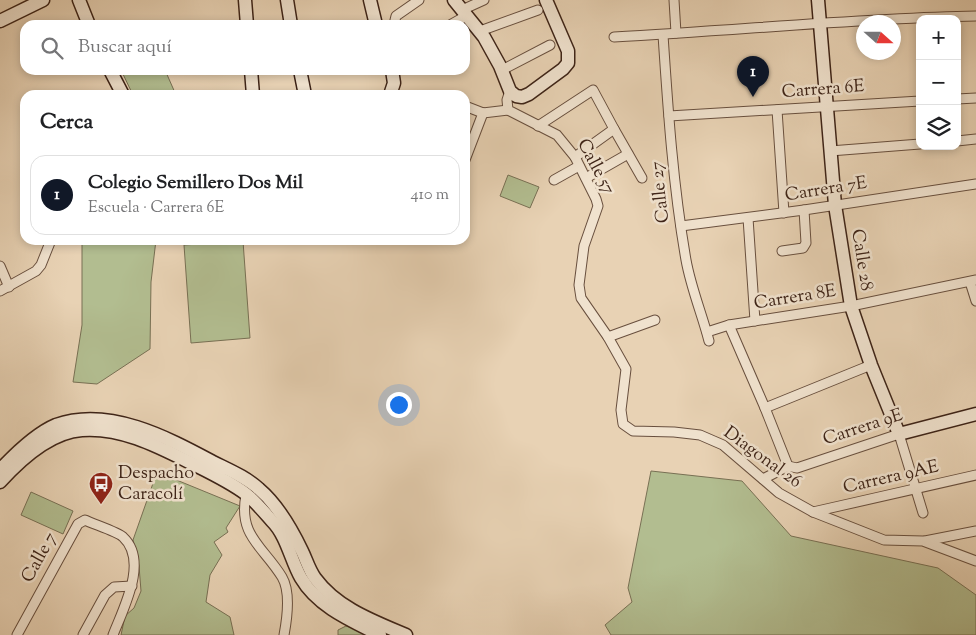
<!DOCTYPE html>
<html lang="es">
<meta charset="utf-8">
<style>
:root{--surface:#fff;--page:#f6f6f6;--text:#202124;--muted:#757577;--line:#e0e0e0;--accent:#111827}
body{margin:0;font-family:"Sorts Mill Goudy",serif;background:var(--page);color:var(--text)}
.controls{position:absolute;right:15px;top:15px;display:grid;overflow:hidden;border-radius:10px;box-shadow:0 2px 8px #0003}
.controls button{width:45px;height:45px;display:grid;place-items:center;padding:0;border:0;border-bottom:1px solid var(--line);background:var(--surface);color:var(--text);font:25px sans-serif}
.compass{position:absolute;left:856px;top:15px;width:45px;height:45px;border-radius:50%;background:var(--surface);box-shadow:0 2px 8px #0003;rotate:111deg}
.you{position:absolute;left:398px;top:404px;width:18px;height:18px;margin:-12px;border:4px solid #fff;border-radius:50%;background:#1a73e8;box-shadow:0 0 0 8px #1a73e833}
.badge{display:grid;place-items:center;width:32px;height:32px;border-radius:50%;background:var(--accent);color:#fff;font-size:16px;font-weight:700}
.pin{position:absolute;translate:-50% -41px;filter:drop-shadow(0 1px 2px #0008)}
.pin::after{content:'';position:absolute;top:26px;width:18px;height:15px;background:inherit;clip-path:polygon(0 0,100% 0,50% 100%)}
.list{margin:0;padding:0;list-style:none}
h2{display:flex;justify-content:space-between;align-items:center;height:65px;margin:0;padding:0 20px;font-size:21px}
h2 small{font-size:16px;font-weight:400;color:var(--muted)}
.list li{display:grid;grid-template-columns:32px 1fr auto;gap:15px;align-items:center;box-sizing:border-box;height:80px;margin:0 10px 10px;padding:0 10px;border:1px solid var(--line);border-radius:15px}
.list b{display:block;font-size:19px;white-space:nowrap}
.list p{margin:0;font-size:16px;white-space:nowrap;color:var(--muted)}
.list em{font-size:16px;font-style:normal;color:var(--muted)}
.icon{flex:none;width:28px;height:28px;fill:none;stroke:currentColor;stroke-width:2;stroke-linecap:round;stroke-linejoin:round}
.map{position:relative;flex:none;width:976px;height:635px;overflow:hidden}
.search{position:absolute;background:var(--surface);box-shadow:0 2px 8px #0003;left:20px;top:20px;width:450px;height:55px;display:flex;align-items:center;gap:12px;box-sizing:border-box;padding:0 18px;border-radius:15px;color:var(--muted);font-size:19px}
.panel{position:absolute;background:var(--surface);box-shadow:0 2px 8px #0003;left:20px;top:90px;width:450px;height:155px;border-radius:15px}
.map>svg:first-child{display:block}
.green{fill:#b2bd90;stroke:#787054}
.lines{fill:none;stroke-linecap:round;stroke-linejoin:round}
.minor-casing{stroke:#684f3e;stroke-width:11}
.secondary-casing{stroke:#3d2317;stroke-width:15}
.minor{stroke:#f0e2ce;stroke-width:9}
.secondary{stroke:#f0e2ce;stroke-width:12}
.labels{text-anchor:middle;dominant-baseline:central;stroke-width:5;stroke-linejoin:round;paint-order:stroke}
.street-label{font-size:18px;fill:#3d2317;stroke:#f0e2ce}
.poi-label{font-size:18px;fill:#3d2317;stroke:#f0e2ce;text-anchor:start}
</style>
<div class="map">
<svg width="976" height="635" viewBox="0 0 976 635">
<rect width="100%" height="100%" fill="#e8d2b4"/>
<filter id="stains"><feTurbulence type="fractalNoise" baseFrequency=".004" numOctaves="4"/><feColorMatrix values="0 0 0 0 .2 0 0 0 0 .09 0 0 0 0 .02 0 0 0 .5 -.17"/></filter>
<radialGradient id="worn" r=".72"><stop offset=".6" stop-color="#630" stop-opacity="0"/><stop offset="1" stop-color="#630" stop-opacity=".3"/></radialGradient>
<g class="green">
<polygon points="121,70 165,70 176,95 133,95"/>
<polygon points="508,175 539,187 530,208 500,196"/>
<polygon points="82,240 156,240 151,282 150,349 97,384 73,382 82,325"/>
<polygon points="243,241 250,338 191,343 184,245"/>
<polygon points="651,471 742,481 791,536 938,568 976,595 976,635 611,635 605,625 632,602 628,588"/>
<polygon points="157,472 240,506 226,528 228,532 214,542 222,555 210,575 206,602 230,617 234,635 121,635 125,616 134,608 141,591 139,566 133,540"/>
<polygon points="31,492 73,511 63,534 21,515"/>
<polygon points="380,625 394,635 338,635 338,630 346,626 363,631"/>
</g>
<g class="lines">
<defs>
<g id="minor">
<polyline points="674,0 676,33"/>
<polyline points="462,10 484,0"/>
<polyline points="397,25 395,20 396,16 419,0"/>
<polyline points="450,25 466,16"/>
<polyline points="480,31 538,10"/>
<path d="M 663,35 C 668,110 673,186 686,260 C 691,288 702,314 709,341"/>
<path d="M 614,37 C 735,31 855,18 976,16"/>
<polyline points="502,70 550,45"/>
<polyline points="510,91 507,100 508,110 557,135 575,157 596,199 598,206 584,246 579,285 581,298 608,337 626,369 621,410 623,424 633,431 674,432 700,435 723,445 779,493 813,512 884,540 923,541 976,561"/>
<polyline points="957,99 976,98"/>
<polyline points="465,106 483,113"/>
<polyline points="777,110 784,213"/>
<polyline points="483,113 508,110"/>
<polyline points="669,116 920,101"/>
<polyline points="538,126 593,90 614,129 575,157"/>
<polyline points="614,129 642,178"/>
<polyline points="957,141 976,139"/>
<polyline points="830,151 920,144"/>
<polyline points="465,160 483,113"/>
<polyline points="586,178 628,154"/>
<polyline points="554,180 579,166"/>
<polyline points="748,218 755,321"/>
<polyline points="681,226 804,210 976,184"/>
<polyline points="782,251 803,248 806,243 804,210"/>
<polyline points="0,266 9,287"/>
<polyline points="970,282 976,301"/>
<polyline points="0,291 36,271 41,265 51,240"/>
<polyline points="729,325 765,408 788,466"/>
<polyline points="707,332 729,325 851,306 976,280"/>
<polyline points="608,337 655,320"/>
<polyline points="765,408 871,365"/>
<polyline points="763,479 788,466 797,468 899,434 923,513"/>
<path d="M 246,495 C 238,536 263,546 282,577 C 291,592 287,619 284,635"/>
<polyline points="813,512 976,475"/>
<polyline points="925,541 976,531"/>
<path d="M 17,635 L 78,524 L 85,520 C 93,524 118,532 123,537 C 149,561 123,609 113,635"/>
<polyline points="83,635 105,595 114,587 132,586"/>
</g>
<g id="secondary">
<polyline points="79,0 89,25"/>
<polyline points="245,0 247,25"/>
<polyline points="287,0 291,25"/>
<polyline points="370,0 376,25"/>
<polyline points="454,0 484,37 500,66 510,91 516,96 522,97 529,94 563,69 568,63 568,51 546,0"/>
<polyline points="818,0 835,205 851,306 871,365 899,434 976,414"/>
<polyline points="0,21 43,0"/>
<polyline points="110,70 123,95"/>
<polyline points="251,70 253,95"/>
<polyline points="300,70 305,95"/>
<polyline points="390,95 394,83 392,70"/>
<path d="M 0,470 C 14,455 37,433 56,425 C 109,406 168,438 213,462 C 229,470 246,477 259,489 C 278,505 291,528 302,551 C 306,559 309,570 315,578 C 337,608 373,621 406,635"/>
<path d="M 0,482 C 20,460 51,432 82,430 C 122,427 159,447 193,464 C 211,473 230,482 246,494 C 255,501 264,512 272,521 C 287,536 291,561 301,578 C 318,607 352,621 380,635"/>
</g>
</defs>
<use href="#minor" class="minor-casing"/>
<use href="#secondary" class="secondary-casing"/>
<use href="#minor" class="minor"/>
<use href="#secondary" class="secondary"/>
</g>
<defs>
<symbol id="bus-pin" viewBox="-11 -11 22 30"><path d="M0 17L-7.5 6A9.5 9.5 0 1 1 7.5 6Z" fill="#8f2418" stroke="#f0e2ce"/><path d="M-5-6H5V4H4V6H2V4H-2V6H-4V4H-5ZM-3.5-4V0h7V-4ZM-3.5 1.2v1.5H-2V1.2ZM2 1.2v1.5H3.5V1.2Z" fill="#fff"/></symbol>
</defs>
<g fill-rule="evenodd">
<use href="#bus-pin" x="87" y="470" width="28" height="38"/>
</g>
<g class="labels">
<g class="street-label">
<text transform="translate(823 90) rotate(-4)">Carrera 6E</text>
<text transform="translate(595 167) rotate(62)">Calle 57</text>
<text transform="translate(826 190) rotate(-9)">Carrera 7E</text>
<text transform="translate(661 192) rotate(-96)">Calle 27</text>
<text transform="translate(861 260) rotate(81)">Calle 28</text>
<text transform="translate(795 298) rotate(-9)">Carrera 8E</text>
<text transform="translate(863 428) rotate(-18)">Carrera 9E</text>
<text transform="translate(762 458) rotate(36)">Diagonal 26</text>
<text transform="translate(891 478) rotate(-13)">Carrera 9AE</text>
<text transform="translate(40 558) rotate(-61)">Calle 7</text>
</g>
<g class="poi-label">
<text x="118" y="474">Despacho<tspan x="118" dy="21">Caracolí</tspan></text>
</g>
</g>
<rect width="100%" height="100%" filter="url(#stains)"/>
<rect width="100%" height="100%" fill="url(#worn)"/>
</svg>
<div class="controls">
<button>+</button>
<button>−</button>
<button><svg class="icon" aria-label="layers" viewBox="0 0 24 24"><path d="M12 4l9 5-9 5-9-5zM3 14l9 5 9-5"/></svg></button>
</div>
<svg class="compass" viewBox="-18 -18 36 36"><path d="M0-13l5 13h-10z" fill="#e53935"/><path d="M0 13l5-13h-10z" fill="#757577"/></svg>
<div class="you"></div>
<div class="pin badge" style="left:753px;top:97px">1</div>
<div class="search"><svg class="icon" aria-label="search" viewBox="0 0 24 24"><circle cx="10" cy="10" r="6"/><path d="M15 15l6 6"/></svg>Buscar aquí</div>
<section class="panel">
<h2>Cerca<small></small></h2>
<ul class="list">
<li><span class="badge">1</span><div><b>Colegio Semillero Dos Mil</b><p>Escuela · Carrera 6E</p></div><em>410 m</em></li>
</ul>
</section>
</div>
